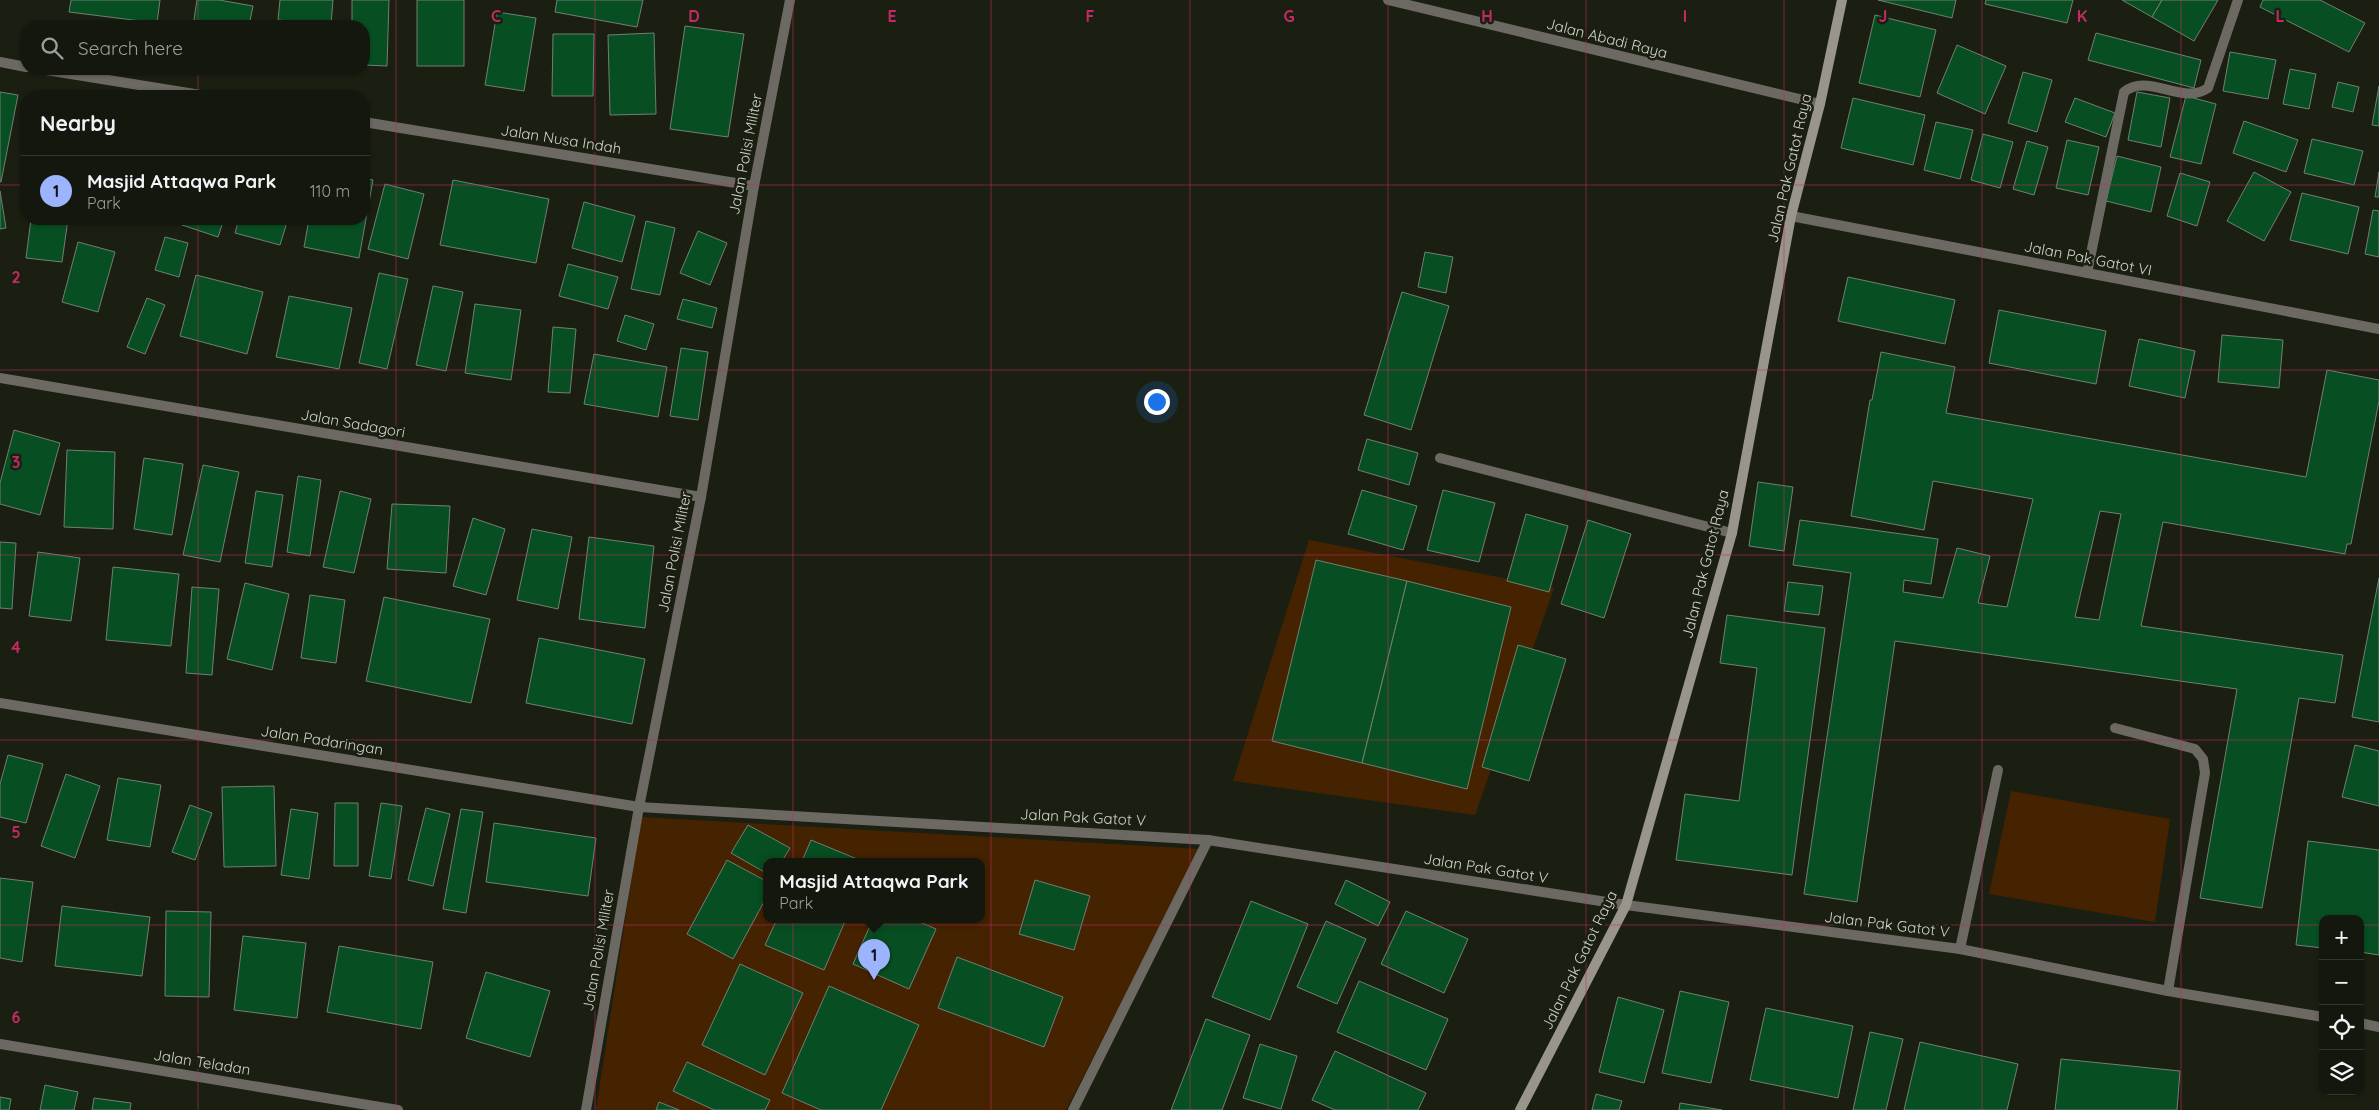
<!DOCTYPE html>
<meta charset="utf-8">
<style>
:root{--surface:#14170d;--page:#1d2016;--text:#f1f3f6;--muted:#9d9f9d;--line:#33362e;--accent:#9cb4fd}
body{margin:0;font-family:Quicksand,sans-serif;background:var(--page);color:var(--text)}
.controls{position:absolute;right:15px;bottom:15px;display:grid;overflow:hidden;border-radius:10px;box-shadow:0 1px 4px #0004}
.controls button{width:45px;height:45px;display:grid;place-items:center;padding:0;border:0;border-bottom:1px solid var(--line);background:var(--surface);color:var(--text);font:25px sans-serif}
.you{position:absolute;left:1156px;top:401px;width:18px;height:18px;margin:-12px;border:4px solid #fff;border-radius:50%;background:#1a73e8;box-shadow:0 0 0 8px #1a73e833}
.badge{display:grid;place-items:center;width:32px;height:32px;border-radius:50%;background:var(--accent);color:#111;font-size:16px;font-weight:700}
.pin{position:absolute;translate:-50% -41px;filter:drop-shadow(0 1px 2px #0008)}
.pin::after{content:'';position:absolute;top:26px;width:18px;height:15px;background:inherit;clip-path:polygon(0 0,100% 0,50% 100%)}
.popup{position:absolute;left:763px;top:858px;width:222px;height:65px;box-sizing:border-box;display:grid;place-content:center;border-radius:10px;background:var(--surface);filter:drop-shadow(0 1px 4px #0005);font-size:16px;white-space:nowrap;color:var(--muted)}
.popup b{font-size:19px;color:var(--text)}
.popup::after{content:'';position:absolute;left:50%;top:100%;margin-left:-10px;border:10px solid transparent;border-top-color:var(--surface)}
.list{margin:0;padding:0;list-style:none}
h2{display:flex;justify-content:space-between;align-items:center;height:65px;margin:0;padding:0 20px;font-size:21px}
h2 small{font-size:16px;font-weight:400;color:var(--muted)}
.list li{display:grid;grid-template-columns:32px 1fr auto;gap:15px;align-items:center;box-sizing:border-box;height:70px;padding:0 20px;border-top:1px solid var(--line)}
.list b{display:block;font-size:19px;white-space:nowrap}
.list p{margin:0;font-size:16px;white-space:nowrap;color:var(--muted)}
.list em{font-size:16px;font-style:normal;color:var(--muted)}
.icon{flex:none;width:28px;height:28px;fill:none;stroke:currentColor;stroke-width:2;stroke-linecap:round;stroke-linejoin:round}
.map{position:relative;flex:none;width:2379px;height:1110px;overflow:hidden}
.search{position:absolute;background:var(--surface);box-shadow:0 1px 4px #0004;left:20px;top:20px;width:350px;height:55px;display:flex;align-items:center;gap:12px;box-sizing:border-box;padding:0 18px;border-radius:20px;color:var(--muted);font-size:19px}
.panel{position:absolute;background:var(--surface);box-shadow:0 1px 4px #0004;left:20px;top:90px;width:350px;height:135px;border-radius:20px}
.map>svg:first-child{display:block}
.green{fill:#462300;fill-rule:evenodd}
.building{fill:#074f22;stroke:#717f73;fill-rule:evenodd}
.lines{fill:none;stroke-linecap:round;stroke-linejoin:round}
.lane{stroke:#6c6962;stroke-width:10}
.street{stroke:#6c6962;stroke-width:10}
.secondary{stroke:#99958a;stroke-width:10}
.grid{fill:none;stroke:#c42b66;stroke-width:1;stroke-opacity:0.55}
.labels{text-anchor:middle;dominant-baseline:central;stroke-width:5;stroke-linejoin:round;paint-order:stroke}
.street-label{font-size:15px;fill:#d1d3ca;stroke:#1b1f11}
.grid-label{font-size:16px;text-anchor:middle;font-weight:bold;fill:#c42b66;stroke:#1b1f11;stroke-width:5;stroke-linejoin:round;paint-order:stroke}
</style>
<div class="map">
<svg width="2379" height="1110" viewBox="0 0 2379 1110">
<rect width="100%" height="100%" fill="#1b1f11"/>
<g class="green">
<polygon points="1309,540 1554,588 1475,815 1233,781"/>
<polygon points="2011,791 2170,819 2155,922 1989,894"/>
<path d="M 641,817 L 1200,849 L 1066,1110 L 596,1110 ZM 766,861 L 982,861 L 982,919 L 766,919 Z"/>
</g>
<g class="building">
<polygon points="71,0 160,0 157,23 69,12"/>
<polygon points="197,0 219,0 253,6 249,26 193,26"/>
<polygon points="280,0 333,0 331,25 278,20"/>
<polygon points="352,0 389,0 387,66 364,65 364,26 352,26"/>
<rect x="417" y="0" width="47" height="66"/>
<polygon points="557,0 643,0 637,27 555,12"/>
<polygon points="1878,0 1956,0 1952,18"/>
<polygon points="1986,0 2073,0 2067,23 1985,4"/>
<polygon points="2122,0 2162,0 2152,17"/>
<polygon points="2162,0 2218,0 2194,41 2152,17"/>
<polygon points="2263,0 2320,0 2365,23 2349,52 2260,7"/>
<polygon points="497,12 536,18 524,91 485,85"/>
<polygon points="1875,15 1936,30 1920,97 1859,83"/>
<polygon points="685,26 744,34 728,137 670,129"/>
<polygon points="654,33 656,114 610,115 608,35"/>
<polygon points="2096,33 2201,60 2194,88 2088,60"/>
<polygon points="553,34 594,34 593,96 552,96"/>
<polygon points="1957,45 2006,66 1985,114 1937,93"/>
<polygon points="2230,52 2276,60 2268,99 2223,91"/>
<polygon points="2290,69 2316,74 2309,109 2283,104"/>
<polygon points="2023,72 2052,80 2037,132 2008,123"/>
<polygon points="2338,82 2359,87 2353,112 2332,107"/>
<polygon points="2379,86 2379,126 2372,125"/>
<polygon points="0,92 18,95 1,182 0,182"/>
<polygon points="2137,92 2170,98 2161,147 2128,140"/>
<polygon points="2186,96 2216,104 2201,164 2170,157"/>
<polygon points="1853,98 1925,115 1913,165 1841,148"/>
<polygon points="2075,98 2115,113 2106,137 2065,122"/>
<polygon points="2244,121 2298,140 2286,172 2233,153"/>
<polygon points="1936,122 1973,130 1960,179 1924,170"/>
<polygon points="1983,134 2013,142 2000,188 1971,180"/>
<polygon points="2312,139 2363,151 2354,185 2304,173"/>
<polygon points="2067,140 2099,147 2088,195 2056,188"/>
<polygon points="2027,141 2048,147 2034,195 2013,189"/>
<polygon points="2117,156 2161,167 2151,212 2106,201"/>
<polygon points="2254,172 2291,192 2264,241 2227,221"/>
<polygon points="2379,172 2379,197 2375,197"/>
<polygon points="2180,173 2210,182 2197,226 2167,216"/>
<polygon points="364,178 373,180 359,258 304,247 309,219 364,219"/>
<polygon points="453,180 549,199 536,263 440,245"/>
<polygon points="385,184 424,194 408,259 368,249"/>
<polygon points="0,191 6,228 0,229"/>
<polygon points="2302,193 2359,207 2348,254 2290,240"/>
<polygon points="584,202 635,216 622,262 572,248"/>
<polygon points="2373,210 2379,211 2379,257 2365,254"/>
<polygon points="31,219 68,219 62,262 26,258"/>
<polygon points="178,219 224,219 218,237 176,223"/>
<polygon points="239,219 288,219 280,245 235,233"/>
<polygon points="646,221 675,228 660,295 631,289"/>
<polygon points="698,231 727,243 710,285 680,273"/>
<polygon points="165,237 188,243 179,277 155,270"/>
<polygon points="78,242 115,252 98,312 62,302"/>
<polygon points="1425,252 1453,257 1446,293 1418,287"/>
<polygon points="568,264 618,277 608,309 559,296"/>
<polygon points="379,273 408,279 387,369 359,363"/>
<polygon points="196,275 263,292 247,354 180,336"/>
<polygon points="1848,277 1955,300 1945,344 1838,321"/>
<polygon points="433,286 463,292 446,371 416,365"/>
<polygon points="1402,292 1449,306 1411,430 1364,415"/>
<polygon points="289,296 352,308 339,369 276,357"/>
<polygon points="147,298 165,305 145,354 127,347"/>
<polygon points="683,299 717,308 712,328 677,319"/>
<polygon points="475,304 521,310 511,380 465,373"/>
<polygon points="1999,310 2106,331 2096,384 1989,363"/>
<polygon points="625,315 654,324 646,350 617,341"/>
<polygon points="553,327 576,329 570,393 548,392"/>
<polygon points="2222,335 2283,340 2279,388 2218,382"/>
<polygon points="2139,339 2195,351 2185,398 2129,386"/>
<polygon points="681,348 708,352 698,420 670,416"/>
<path d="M 1881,352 L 1955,367 L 1946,413 L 2306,477 L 2327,370 L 2379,380 L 2379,401 L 2351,544 L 2347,544 L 2345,554 L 2163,522 L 2141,626 L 2343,655 L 2335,703 L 2299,698 L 2262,908 L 2200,898 L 2237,689 L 1895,641 L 1857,902 L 1804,894 L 1851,573 L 1793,565 L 1800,520 L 1938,539 L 1931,584 L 1904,580 L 1903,592 L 1943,598 L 1957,548 L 1990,556 L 1978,603 L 2007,607 L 2033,499 L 1933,481 L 1924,530 L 1851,516 L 1870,400 L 1872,400 ZM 2100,511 L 2121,514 L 2099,620 L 2075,617 Z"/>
<polygon points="594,354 667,367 658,417 584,404"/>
<polygon points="14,430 60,443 40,515 0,504 0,483"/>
<polygon points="1367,439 1418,453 1409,485 1358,470"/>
<polygon points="67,450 115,452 113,529 64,527"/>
<polygon points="144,458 183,464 172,535 134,529"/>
<polygon points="203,465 239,472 220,562 183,555"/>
<polygon points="298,476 321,480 310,556 287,552"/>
<polygon points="1758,482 1793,487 1784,551 1749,546"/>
<polygon points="1362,490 1417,506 1403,550 1348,534"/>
<polygon points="1443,490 1495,503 1479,562 1427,550"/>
<polygon points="256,491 283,495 272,567 245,563"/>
<polygon points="340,491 371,499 354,573 323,567"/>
<polygon points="392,504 450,506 446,573 387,569"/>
<polygon points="1526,514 1568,526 1549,592 1507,581"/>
<polygon points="473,518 505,529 486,595 453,586"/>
<polygon points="1588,520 1631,534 1604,618 1561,604"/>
<polygon points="532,529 572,537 558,609 517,600"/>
<polygon points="589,537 654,546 645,628 579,619"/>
<polygon points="0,542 16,543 12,609 0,608"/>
<polygon points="38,552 80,558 71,621 29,616"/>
<polygon points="1316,560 1407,581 1362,763 1272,741"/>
<polygon points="113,567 179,574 171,646 106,640"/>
<polygon points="2379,578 2379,722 2352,717"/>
<polygon points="1407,581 1511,607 1467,789 1362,763"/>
<polygon points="1788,582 1823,586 1819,615 1784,611"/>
<polygon points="245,583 289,594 272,670 227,659"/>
<polygon points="192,587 219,589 212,675 186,673"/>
<polygon points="310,595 345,600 336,663 301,658"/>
<polygon points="384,597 490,619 471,703 366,681"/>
<polygon points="1727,615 1825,628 1792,875 1676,860 1685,794 1739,801 1757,668 1720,663"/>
<polygon points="539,638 645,659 632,724 526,703"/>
<polygon points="1518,645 1566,659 1529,781 1482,767"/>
<polygon points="2355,745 2379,751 2379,806 2342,797"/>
<polygon points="8,755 43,764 26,823 0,817 0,784"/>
<polygon points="66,774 100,786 75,858 41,846"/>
<polygon points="118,778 161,785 150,847 107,840"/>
<polygon points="274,786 276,866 224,867 222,787"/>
<polygon points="335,803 358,803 358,866 334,866"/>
<polygon points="381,803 402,806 391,879 369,876"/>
<polygon points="190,805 212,813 195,860 172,852"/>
<polygon points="426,808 450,814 433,886 408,880"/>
<polygon points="291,809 318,813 309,879 281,875"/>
<polygon points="461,809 483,812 466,913 443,909"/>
<polygon points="494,823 596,838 588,896 486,882"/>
<polygon points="748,825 790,848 782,861 766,861 766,873 731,853"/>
<polygon points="811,840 862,861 802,861"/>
<polygon points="2308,841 2379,850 2379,955 2360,952 2360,919 2323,919 2323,948 2296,945"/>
<polygon points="727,860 766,881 766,898 733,959 687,934"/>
<polygon points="0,878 33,882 22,962 0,958"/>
<polygon points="1035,880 1090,896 1074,950 1019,934"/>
<polygon points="1346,880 1390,902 1378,926 1335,904"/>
<polygon points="1251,901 1308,924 1270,1020 1212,997"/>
<polygon points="62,906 150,917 142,976 55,966"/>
<polygon points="166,911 211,912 209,997 165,996"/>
<polygon points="1406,911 1468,939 1444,993 1381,964"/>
<polygon points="777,919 846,919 824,970 765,945"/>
<polygon points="873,919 913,919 936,929 909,989 853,964"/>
<polygon points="1326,921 1366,939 1337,1004 1297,987"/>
<polygon points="243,936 306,943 297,1018 234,1010"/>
<polygon points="339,946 433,962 421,1029 327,1012"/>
<polygon points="957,957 1063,997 1044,1047 938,1008"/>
<polygon points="740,964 803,993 765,1075 702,1045"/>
<polygon points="486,972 550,991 530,1057 466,1038"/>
<polygon points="1359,981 1448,1019 1426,1070 1337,1032"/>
<polygon points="829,986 919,1025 881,1110 821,1110 782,1093"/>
<polygon points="1680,991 1729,1002 1711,1083 1662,1073"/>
<polygon points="1618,997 1664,1010 1644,1083 1599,1072"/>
<polygon points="1766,1008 1853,1026 1838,1098 1750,1080"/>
<polygon points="1206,1019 1250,1035 1222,1110 1171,1110"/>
<polygon points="1870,1032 1903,1039 1886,1110 1853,1110"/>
<polygon points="1920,1042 2018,1064 2007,1110 1904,1110"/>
<polygon points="1260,1044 1297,1056 1281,1109 1243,1098"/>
<polygon points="1335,1051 1426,1093 1418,1110 1335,1110 1312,1100"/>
<polygon points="2061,1059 2180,1071 2177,1110 2055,1110"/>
<polygon points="687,1062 770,1100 765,1110 714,1110 673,1091"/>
<polygon points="45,1085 78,1092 74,1110 40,1110"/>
<polygon points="1596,1094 1622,1101 1619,1110 1592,1110"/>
<polygon points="0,1097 11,1099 9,1110 0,1110"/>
<polygon points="94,1098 131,1103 130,1110 92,1110"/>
<polygon points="659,1102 679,1110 656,1110"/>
<polygon points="1680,1103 1722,1110 1679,1110"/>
</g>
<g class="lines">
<g class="lane">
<polyline points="1440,458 1732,533"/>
<polyline points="2115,728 2195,749 2203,759 2205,773 2168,991"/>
<polyline points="1960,949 1998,770"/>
</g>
<g class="street">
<polyline points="1388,0 1820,104"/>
<polyline points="0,62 26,67"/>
<polyline points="40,69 207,96"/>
<polyline points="364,122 754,186"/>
<polyline points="1791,216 2379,329"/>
<path d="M 2087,273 L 2124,92 C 2148,72 2182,106 2208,88 L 2238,0"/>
<polyline points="0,378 701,497"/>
<polyline points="0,703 639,807 1208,840 1626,905 1960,949 2168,991 2323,1017"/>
<polyline points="2360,1023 2379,1027"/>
<polyline points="0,1044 398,1110"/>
<polyline points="586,1110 639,807 701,497 754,186 790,0"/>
<polyline points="1073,1110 1208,840"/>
</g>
<polyline class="secondary" points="1520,1110 1626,905 1732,533 1791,216 1820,104 1842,0"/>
</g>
<path class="grid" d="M 198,0 L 198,26M 396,0 L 396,1110M 595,0 L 595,1110M 793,0 L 793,1110M 991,0 L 991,1110M 1190,0 L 1190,1110M 1388,0 L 1388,1110M 1586,0 L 1586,1110M 1784,0 L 1784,1110M 1982,0 L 1982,1110M 2181,0 L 2181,1110M 198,69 L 198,96M 0,185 L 26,185M 364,185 L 2379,185M 198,219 L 198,1110M 0,370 L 2379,370M 0,555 L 2379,555M 0,740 L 2379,740M 0,925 L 2323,925M 2360,925 L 2379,925"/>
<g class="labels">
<g class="street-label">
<text transform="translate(1607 38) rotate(14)">Jalan Abadi Raya</text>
<text transform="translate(561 139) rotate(9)">Jalan Nusa Indah</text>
<text transform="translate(745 154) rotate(-79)">Jalan Polisi Militer</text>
<text transform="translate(1789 168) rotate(-77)">Jalan Pak Gatot Raya</text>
<text transform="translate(2088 258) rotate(11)">Jalan Pak Gatot VI</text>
<text transform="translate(353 423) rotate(10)">Jalan Sadagori</text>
<text transform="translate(674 552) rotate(-79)">Jalan Polisi Militer</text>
<text transform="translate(1705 564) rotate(-76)">Jalan Pak Gatot Raya</text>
<text transform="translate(322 740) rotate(9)">Jalan Padaringan</text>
<text transform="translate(1083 817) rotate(3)">Jalan Pak Gatot V</text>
<text transform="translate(1486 868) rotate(9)">Jalan Pak Gatot V</text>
<text transform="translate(1887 924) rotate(7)">Jalan Pak Gatot V</text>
<text transform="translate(598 950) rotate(-80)">Jalan Polisi Militer</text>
<text transform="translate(1579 960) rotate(-64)">Jalan Pak Gatot Raya</text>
<text transform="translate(202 1062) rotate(9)">Jalan Teladan</text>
</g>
</g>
<g class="grid-label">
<text x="496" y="22">C</text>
<text x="694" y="22">D</text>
<text x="892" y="22">E</text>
<text x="1090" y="22">F</text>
<text x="1289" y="22">G</text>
<text x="1487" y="22">H</text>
<text x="1685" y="22">I</text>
<text x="1883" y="22">J</text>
<text x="2082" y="22">K</text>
<text x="2280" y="22">L</text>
<text x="16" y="283">2</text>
<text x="16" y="468">3</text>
<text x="16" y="653">4</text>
<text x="16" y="838">5</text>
<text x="16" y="1023">6</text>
</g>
</svg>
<div class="controls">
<button>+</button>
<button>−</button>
<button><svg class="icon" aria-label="locate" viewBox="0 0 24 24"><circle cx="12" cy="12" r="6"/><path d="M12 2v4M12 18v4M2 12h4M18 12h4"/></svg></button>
<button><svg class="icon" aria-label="layers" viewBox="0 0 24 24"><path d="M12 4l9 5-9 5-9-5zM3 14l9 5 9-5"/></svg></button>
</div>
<div class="you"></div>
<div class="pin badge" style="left:874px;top:980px">1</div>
<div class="popup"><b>Masjid Attaqwa Park</b>Park</div>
<div class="search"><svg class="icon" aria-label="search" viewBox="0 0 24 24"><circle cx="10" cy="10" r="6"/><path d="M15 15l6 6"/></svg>Search here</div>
<section class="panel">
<h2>Nearby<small></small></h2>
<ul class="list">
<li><span class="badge">1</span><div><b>Masjid Attaqwa Park</b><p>Park</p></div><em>110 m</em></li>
</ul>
</section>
</div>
